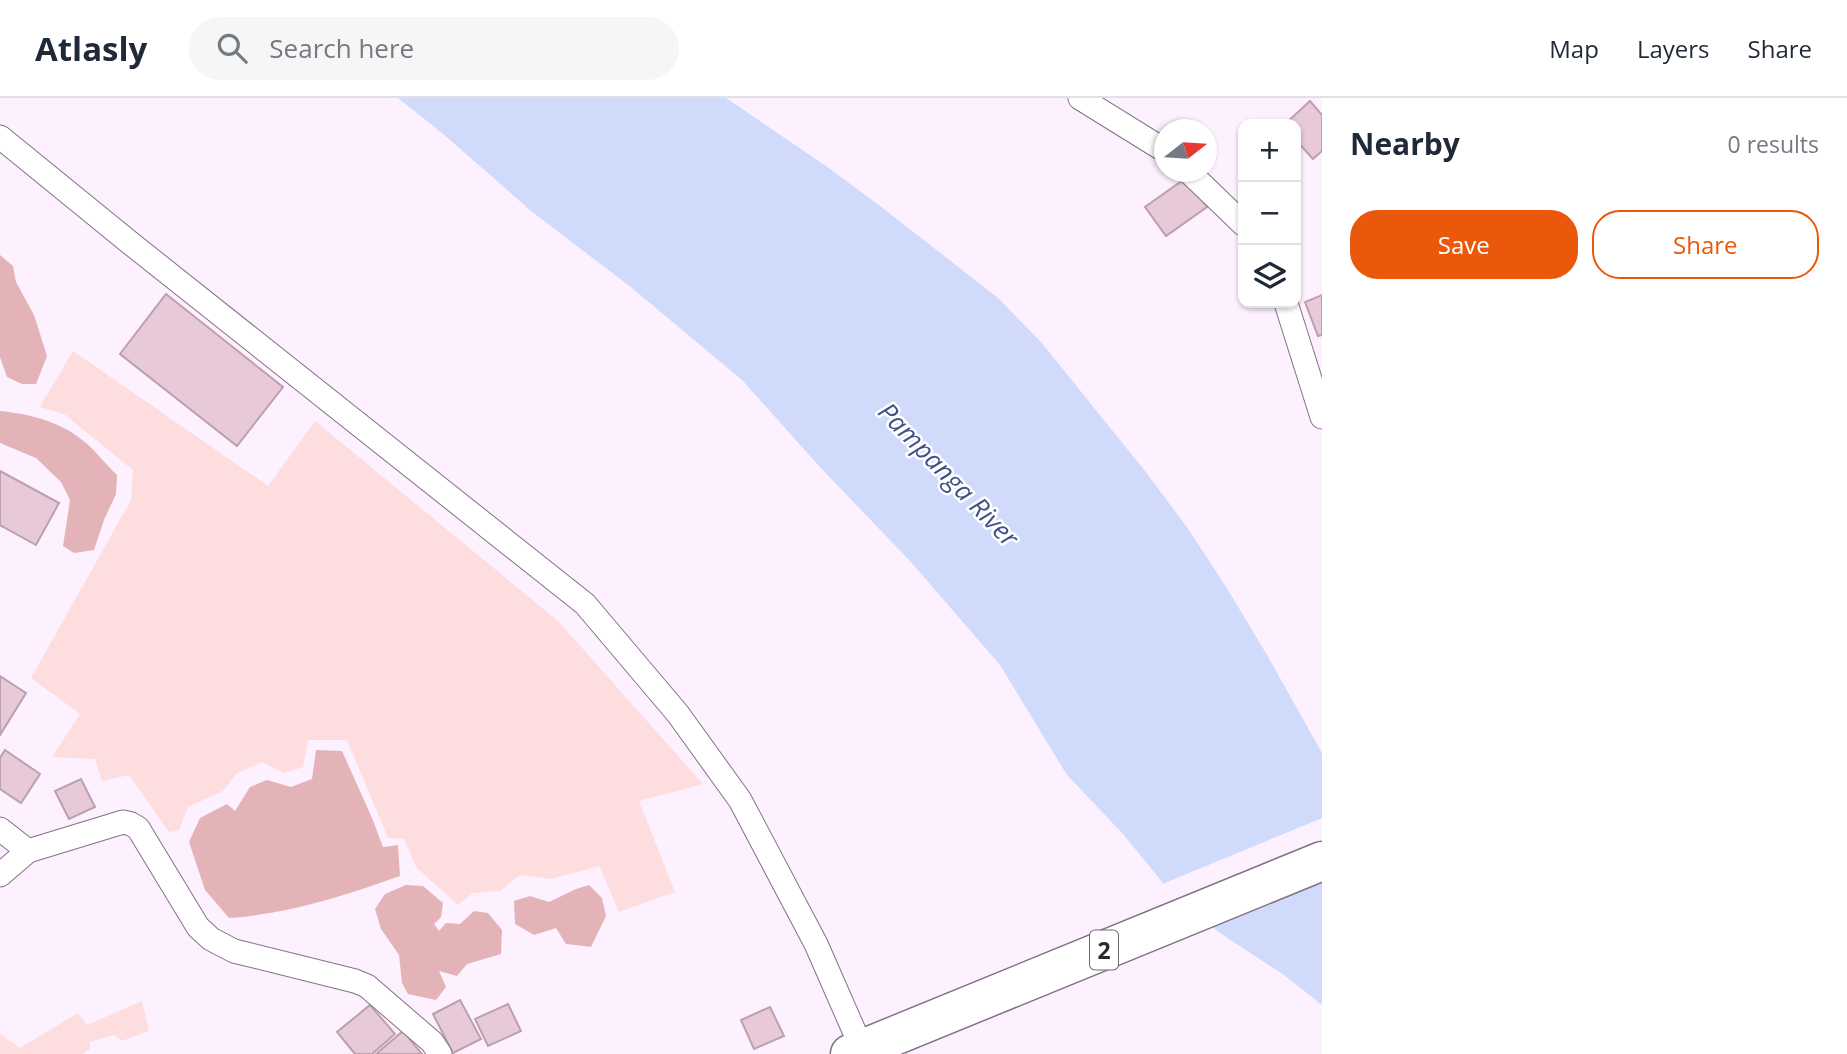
<!DOCTYPE html>
<meta charset="utf-8">
<style>
:root{--surface:#fff;--page:#f6f6f7;--text:#1f2937;--muted:#747a83;--line:#e0e1e3;--accent:#ea580c}
body{margin:0;font-family:"Open Sans",sans-serif;background:var(--page);color:var(--text)}
.controls{position:absolute;right:21px;top:21px;display:grid;overflow:hidden;border-radius:14px;box-shadow:0 2px 5px #0004}
.controls button{width:63px;height:63px;display:grid;place-items:center;padding:0;border:0;border-bottom:2px solid var(--line);background:var(--surface);color:var(--text);font:35px sans-serif}
.compass{position:absolute;left:1154px;top:21px;width:63px;height:63px;border-radius:50%;background:var(--surface);box-shadow:0 2px 5px #0004;rotate:73deg}
.list{margin:0;padding:0;list-style:none}
h2{display:flex;justify-content:space-between;align-items:center;height:91px;margin:0;padding:0 28px;font-size:30px}
h2 small{font-size:23px;font-weight:400;color:var(--muted)}
.actions{display:flex;gap:14px;padding:21px 28px}
.actions a{flex:1;padding:16px 0;border:2px solid var(--accent);border-radius:28px;text-align:center;font-size:24px;color:var(--accent)}
.actions .main{background:var(--accent);color:#fff}
.icon{flex:none;width:38px;height:38px;fill:none;stroke:currentColor;stroke-width:2;stroke-linecap:round;stroke-linejoin:round}
.map{position:relative;flex:none;width:1322px;height:956px;overflow:hidden}
header{display:flex;align-items:center;gap:42px;box-sizing:border-box;height:98px;padding:0 35px;background:var(--surface);border-bottom:2px solid var(--line)}
header strong{font-size:33px}
nav{display:flex;gap:38px;margin-inline-start:auto;font-size:24px}
.search{width:490px;height:63px;background:var(--page);display:flex;align-items:center;gap:18px;box-sizing:border-box;padding:0 24px;border-radius:38px;color:var(--muted);font-size:26px}
main{display:flex}
aside{flex:1;background:var(--surface)}
.map>svg:first-child{display:block}
.green{fill:#fedddf}
.forest{fill:#e4b3b7}
.water{fill:#d0dbfb}
.pier{fill:#fdf0ff}
.building{fill:#e7c9d7;stroke:#bda0ae;stroke-width:2}
.lines{fill:none;stroke-linecap:round;stroke-linejoin:round}
.street-casing{stroke:#837186;stroke-width:25}
.highway-casing{stroke:#837186;stroke-width:41}
.street{stroke:#fff;stroke-width:23}
.highway{stroke:#fff;stroke-width:38}
.labels{text-anchor:middle;dominant-baseline:central;stroke-width:5;stroke-linejoin:round;paint-order:stroke}
.shield{fill:#fff;stroke:#6d686e;stroke-width:2}
.shield-label{font-size:23px;font-weight:bold;fill:#2f2830}
.water-label{font-size:26px;font-style:italic;fill:#405184;stroke:#fff}
</style>
<header>
<strong>Atlasly</strong>
<div class="search"><svg class="icon" aria-label="search" viewBox="0 0 24 24"><circle cx="10" cy="10" r="6"/><path d="M15 15l6 6"/></svg>Search here</div>
<nav><a>Map</a><a>Layers</a><a>Share</a></nav>
</header>
<main>
<div class="map">
<svg width="1322" height="956" viewBox="0 0 1322 956">
<rect width="100%" height="100%" fill="#fdf0ff"/>
<g class="green">
<polygon points="73,253 268,388 315,323 558,523 703,686 639,703 675,794 619,814 599,768 551,781 520,777 500,793 473,795 458,807 416,769 404,741 388,740 347,642 308,642 303,669 284,675 262,664 237,675 223,693 188,709 179,732 169,734 129,677 102,683 95,661 52,659 80,616 31,580 131,402 133,372 64,316 40,309"/>
<polygon points="142,903 149,933 122,943 114,937 90,944 90,951 82,956 0,956 0,936 20,950 78,915 87,927"/>
</g>
<g class="forest">
<polygon points="0,157 13,168 16,184 34,217 47,258 36,286 22,286 7,279 0,259"/>
<path d="M 0,313 C 31,316 62,324 86,345 C 97,354 106,367 117,377 L 116,396 L 104,422 L 94,452 L 74,455 L 63,448 L 70,402 L 61,384 L 36,360 L 0,345 Z"/>
<path d="M 316,652 L 342,653 L 372,720 L 383,749 L 398,747 L 400,778 C 344,798 288,816 229,820 L 205,792 L 189,744 L 200,720 L 227,706 L 235,713 L 250,689 L 267,682 L 291,689 L 312,681 Z"/>
<polygon points="406,787 423,788 443,805 441,819 434,826 439,833 446,825 460,826 474,813 488,815 502,832 501,856 467,866 457,878 439,873 446,889 436,902 408,896 402,885 399,857 381,831 375,811 385,796"/>
<polygon points="589,787 602,800 606,818 591,849 566,846 556,830 534,837 515,826 514,803 530,798 549,804 576,791"/>
</g>
<polygon class="water" points="398,0 726,0 826,68 884,111 998,200 1041,244 1145,373 1189,432 1228,492 1267,557 1322,655 1322,907 1284,877 1226,839 1181,807 1123,736 1067,677 1000,567 910,463 818,367 742,282 632,190 531,113 442,35"/>
<polygon class="pier" points="1322,720 1322,783 1178,809 1160,787"/>
<g class="building">
<polygon points="1310,3 1322,17 1322,53 1313,61 1296,42 1296,26 1285,26"/>
<polygon points="1186,80 1207,109 1166,138 1145,109"/>
<polygon points="166,196 283,289 237,348 120,256"/>
<polygon points="1322,197 1322,237 1318,238 1305,204"/>
<polygon points="0,373 59,405 36,447 0,427"/>
<polygon points="0,578 26,595 0,637"/>
<polygon points="5,652 40,676 21,705 0,691 0,660"/>
<polygon points="81,681 95,709 69,721 55,693"/>
<polygon points="460,902 481,941 453,955 433,916"/>
<polygon points="508,906 521,933 488,948 475,921"/>
<polygon points="370,907 395,936 372,956 355,956 337,934"/>
<polygon points="770,909 784,938 754,951 741,922"/>
<polygon points="403,933 422,956 376,956"/>
</g>
<g class="lines">
<defs>
<g id="street">
<polyline points="1080,0 1164,52"/>
<polyline points="0,39 129,144 585,506 678,616 740,702 816,846 862,951"/>
<polyline points="1189,74 1243,126"/>
<polyline points="1286,205 1322,319"/>
<polyline points="0,731 28,753 123,724 131,726 138,730 198,829 211,841 234,853 355,883 367,888 432,944 440,956"/>
<polyline points="0,777 28,753"/>
</g>
<polyline id="highway" points="850,956 1322,763"/>
</defs>
<use href="#street" class="street-casing"/>
<use href="#highway" class="highway-casing"/>
<use href="#street" class="street"/>
<use href="#highway" class="highway"/>
</g>
<g class="labels">
<rect class="shield" x="1090" y="832.5" width="28" height="39" rx="5"/>
<g class="shield-label">
<text x="1104" y="852">2</text>
</g>
<g class="water-label">
<text transform="translate(949 376) rotate(46)">Pampanga River</text>
</g>
</g>
</svg>
<div class="controls">
<button>+</button>
<button>−</button>
<button><svg class="icon" aria-label="layers" viewBox="0 0 24 24"><path d="M12 4l9 5-9 5-9-5zM3 14l9 5 9-5"/></svg></button>
</div>
<svg class="compass" viewBox="-18 -18 36 36"><path d="M0-13l5 13h-10z" fill="#e53935"/><path d="M0 13l5-13h-10z" fill="#747a83"/></svg>
</div>
<aside>
<h2>Nearby<small>0 results</small></h2>
<ul class="list">
</ul>
<div class="actions"><a class="main">Save</a><a>Share</a></div>
</aside>
</main>
